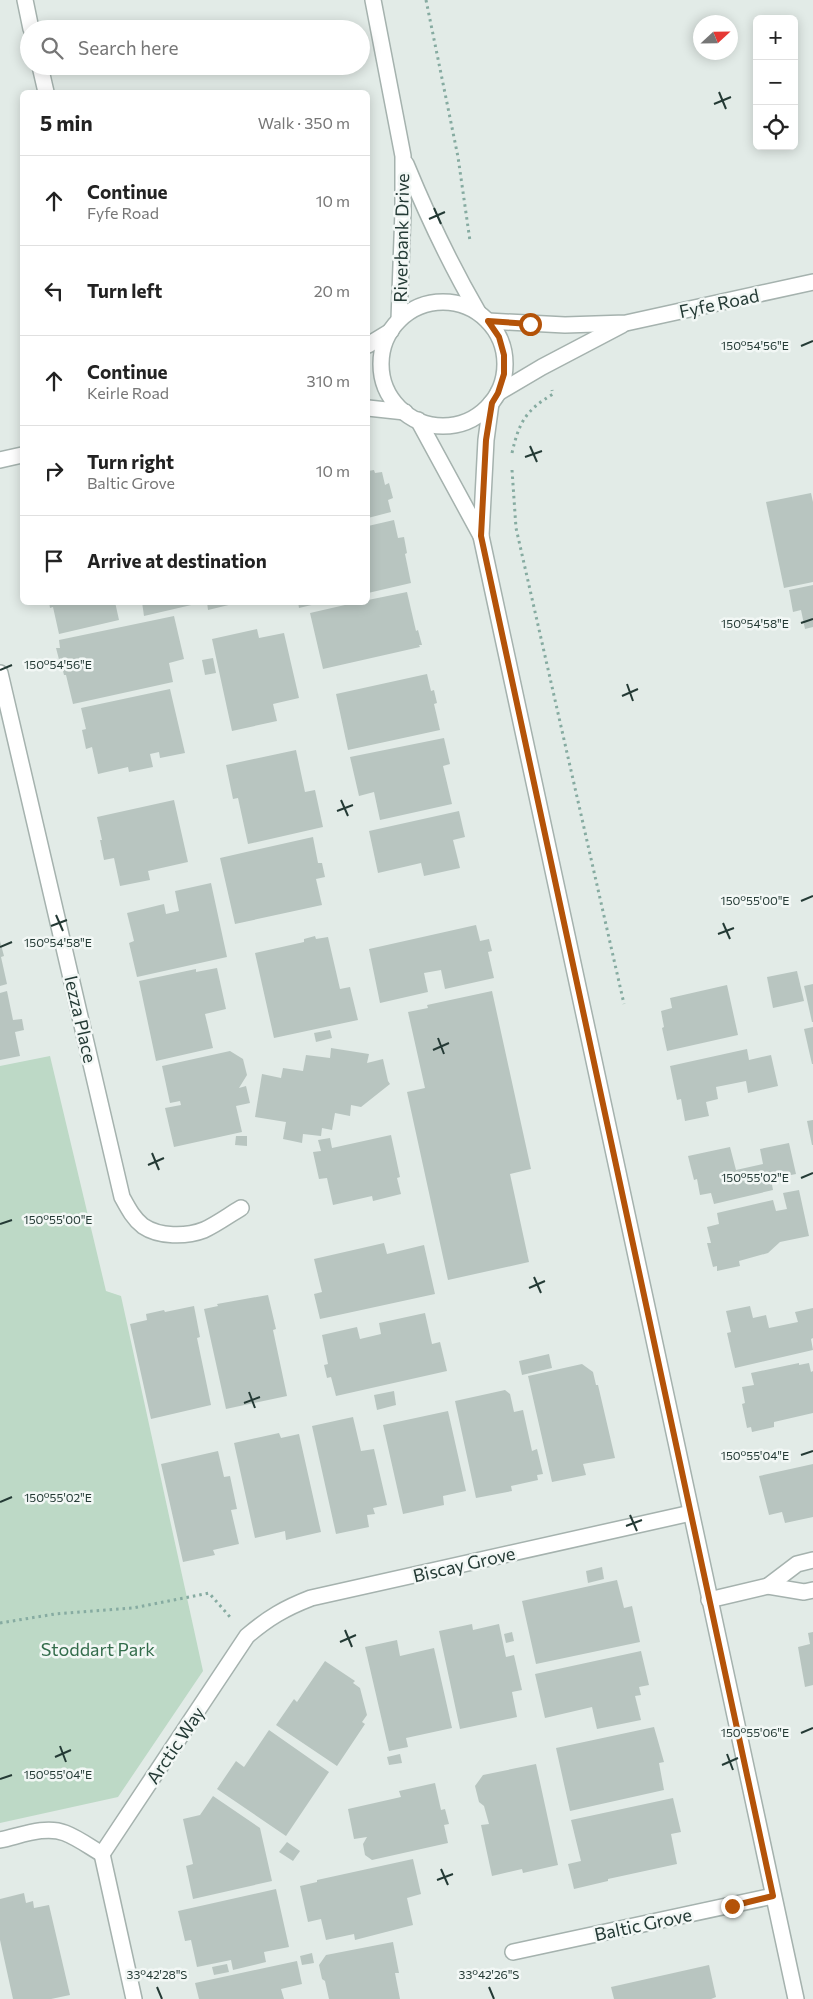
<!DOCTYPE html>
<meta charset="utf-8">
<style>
:root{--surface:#fff;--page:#f6f6f6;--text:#222;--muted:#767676;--line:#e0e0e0}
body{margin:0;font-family:Commissioner,sans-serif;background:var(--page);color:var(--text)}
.controls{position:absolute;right:15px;top:15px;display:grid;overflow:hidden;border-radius:8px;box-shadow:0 2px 12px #0003}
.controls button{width:45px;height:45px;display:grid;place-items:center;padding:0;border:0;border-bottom:1px solid var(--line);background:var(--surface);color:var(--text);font:25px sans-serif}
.compass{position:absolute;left:693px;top:15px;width:45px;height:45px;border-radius:50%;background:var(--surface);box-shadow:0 2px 12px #0003;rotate:68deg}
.stop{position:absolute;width:15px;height:15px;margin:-11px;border:4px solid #b45309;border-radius:50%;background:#fff}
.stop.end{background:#b45309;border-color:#fff;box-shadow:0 1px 5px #0008}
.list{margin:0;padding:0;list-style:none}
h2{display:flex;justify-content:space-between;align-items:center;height:65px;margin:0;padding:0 20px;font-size:21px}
h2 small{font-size:16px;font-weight:400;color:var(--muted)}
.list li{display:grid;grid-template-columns:32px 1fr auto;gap:15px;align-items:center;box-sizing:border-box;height:90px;padding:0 20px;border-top:1px solid var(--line)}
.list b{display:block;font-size:19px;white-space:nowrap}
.list p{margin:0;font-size:16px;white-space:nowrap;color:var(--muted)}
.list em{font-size:16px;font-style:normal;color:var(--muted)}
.icon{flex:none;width:28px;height:28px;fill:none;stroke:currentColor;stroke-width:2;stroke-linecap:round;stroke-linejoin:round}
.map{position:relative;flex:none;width:813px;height:1999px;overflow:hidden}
.search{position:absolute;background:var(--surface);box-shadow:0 2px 12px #0003;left:20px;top:20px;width:350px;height:55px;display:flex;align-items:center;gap:12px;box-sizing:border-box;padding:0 18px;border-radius:28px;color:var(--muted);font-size:19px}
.panel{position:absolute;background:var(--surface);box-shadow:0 2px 12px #0003;left:20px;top:90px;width:350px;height:515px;border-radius:8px}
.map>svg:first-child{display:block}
.green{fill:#bdd9c6}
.building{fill:#b8c5c0}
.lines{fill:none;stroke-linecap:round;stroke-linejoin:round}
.minor-casing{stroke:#a5b2ae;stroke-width:18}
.path{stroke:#86aba1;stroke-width:3;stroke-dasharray:2.5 4;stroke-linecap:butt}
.minor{stroke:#fff;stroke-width:15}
.route{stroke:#b45309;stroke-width:6}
.ticks{fill:none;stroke:#243a35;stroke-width:2}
.labels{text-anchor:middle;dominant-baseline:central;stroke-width:5;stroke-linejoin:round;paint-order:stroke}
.street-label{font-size:18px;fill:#243a35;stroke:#f2f7f5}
.park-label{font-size:18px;fill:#336c4b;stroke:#f2f7f5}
.ticks-label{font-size:12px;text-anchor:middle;fill:#243a35;stroke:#f2f7f5;stroke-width:5;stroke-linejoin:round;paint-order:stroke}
</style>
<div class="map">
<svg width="813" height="1999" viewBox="0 0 813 1999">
<rect width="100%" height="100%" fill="#e2ebe7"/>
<polygon class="green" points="50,1056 106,1291 121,1296 203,1671 118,1797 0,1823 0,1066"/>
<g class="building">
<polygon points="374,470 375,473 382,472 385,485 389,483 393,498 388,500 391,512 368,518 368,471"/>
<polygon points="811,493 813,502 813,582 784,588 766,502"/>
<polygon points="394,520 398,538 404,537 407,553 405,554 411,583 368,593 368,526"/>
<polygon points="813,585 813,627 805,629 801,610 793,612 789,590"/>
<polygon points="407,592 416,631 418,630 422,645 419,645 420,647 323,669 310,613 358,602 368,602 368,600"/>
<polygon points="49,602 115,602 119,620 59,634 53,607 50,608"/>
<polygon points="142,602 200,602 200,603 144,616"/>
<polygon points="207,602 237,602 237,603 208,610"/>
<polygon points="298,602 320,602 320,603 299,608"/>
<polygon points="174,616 184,659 169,663 173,682 73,704 66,675 64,675 63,671 62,671 56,648 60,648 59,640"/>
<polygon points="257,629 259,638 284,633 299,698 273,704 277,721 232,731 212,639"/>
<polygon points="213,658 216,673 205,675 202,660"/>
<polygon points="427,674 431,691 434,690 437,703 434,704 440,730 348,750 336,694"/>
<polygon points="170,689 185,753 160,758 159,752 150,754 153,767 129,772 128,767 98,774 92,747 86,749 82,730 86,729 81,708"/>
<polygon points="444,738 450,764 443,766 452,804 380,820 374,792 359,796 350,757"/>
<polygon points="296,750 305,792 315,790 323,827 248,844 238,798 233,799 226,765"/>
<polygon points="174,800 188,862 148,871 150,880 120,886 114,858 104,860 100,840 102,840 97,817"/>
<polygon points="459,811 465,837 453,840 460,868 424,876 421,863 378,873 369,831"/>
<polygon points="313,837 318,863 322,863 325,877 316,879 322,905 235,924 220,858"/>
<polygon points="211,883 227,957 137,977 129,943 134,941 127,913 164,904 166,914 179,911 175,891"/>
<polygon points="476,925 480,941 489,939 492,951 488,952 494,978 445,989 441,970 424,973 428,992 380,1003 369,949"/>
<polygon points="315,936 316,939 328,937 340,989 350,987 358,1020 274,1038 255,953 304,942 304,939"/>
<polygon points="0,941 4,956 1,957 7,984 0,986"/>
<polygon points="217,968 226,1009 205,1014 213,1048 156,1061 139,981 196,969 196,972"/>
<polygon points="797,971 804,1001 773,1008 767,977"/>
<polygon points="813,984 813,1022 812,1022 804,986"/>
<polygon points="727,985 738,1035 667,1051 662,1028 664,1027 661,1011 672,1008 670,998"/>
<polygon points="7,991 13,1020 22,1019 24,1030 15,1032 20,1056 0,1060 0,993"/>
<polygon points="492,991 531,1169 510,1174 529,1262 448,1280 407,1092 425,1088 408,1012 428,1008 427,1005"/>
<polygon points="813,1027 813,1064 812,1064 804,1029"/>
<polygon points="330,1030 332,1038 316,1042 314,1033"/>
<polygon points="331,1048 369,1054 367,1063 383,1059 388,1081 390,1084 361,1107 351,1105 350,1116 335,1113 332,1130 322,1128 321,1136 303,1134 302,1143 283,1139 286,1122 255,1117 262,1074 281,1078 283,1068 303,1071 306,1055 330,1058"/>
<polygon points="747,1049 749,1060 771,1055 778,1086 748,1093 746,1081 716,1087 718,1099 706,1102 709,1116 685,1121 681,1099 677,1100 670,1066"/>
<polygon points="230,1051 243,1059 247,1075 239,1088 246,1086 250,1103 236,1106 242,1132 174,1147 165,1108 181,1105 180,1101 170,1103 162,1066"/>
<polygon points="813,1120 813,1145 812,1145 807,1121"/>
<polygon points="391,1135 400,1177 397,1178 401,1194 373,1201 372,1196 333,1205 327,1178 319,1179 313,1152 321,1151 318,1140 330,1138 332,1148"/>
<polygon points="236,1136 247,1136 247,1146 235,1145"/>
<polygon points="789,1143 796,1174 771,1179 773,1190 714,1204 711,1193 700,1195 697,1179 694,1180 688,1156 730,1147 736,1170 763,1164 760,1149"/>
<polygon points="799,1190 809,1236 780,1242 768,1253 739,1261 740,1266 717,1271 717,1266 713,1267 707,1243 711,1243 707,1227 719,1224 717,1213 773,1200 776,1211 787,1209 783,1193"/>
<polygon points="384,1243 387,1254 424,1245 435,1294 320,1319 314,1294 322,1292 314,1259"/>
<polygon points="268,1295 276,1329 273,1330 287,1396 226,1409 204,1309 218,1306 217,1304"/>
<polygon points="194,1306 200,1337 197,1338 211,1405 151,1419 130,1324 147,1320 146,1314 164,1310 165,1312"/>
<polygon points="750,1306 753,1318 766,1315 769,1328 798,1322 795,1312 813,1308 813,1338 811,1339 813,1350 735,1368 727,1333 731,1332 726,1311"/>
<polygon points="425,1313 432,1344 440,1342 447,1371 336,1396 331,1377 327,1378 324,1365 328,1364 322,1335 357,1327 360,1339 381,1334 379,1323"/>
<polygon points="549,1354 552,1368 522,1375 519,1361"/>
<polygon points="799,1363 799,1365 809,1363 811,1372 813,1371 813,1413 774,1422 774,1427 752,1432 751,1427 747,1428 742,1404 745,1403 742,1387 754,1385 751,1373"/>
<polygon points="582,1364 593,1372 596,1385 598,1385 615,1458 583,1464 586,1475 552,1482 528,1376"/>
<polygon points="505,1390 510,1394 514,1412 523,1410 532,1451 537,1449 543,1474 537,1475 538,1480 511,1486 512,1491 476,1498 455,1401"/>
<polygon points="394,1391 396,1405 377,1410 374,1395"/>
<polygon points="448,1411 466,1491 443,1496 444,1505 403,1514 383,1425"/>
<polygon points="353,1417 361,1451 374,1449 387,1505 373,1508 375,1514 367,1515 369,1527 336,1534 312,1426"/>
<polygon points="279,1433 281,1438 299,1434 321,1532 286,1540 285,1531 255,1538 234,1443"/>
<polygon points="218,1451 224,1477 230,1476 237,1509 231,1510 239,1544 213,1550 215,1555 183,1562 161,1464"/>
<polygon points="813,1464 813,1517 785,1523 782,1512 769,1515 759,1476"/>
<polygon points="602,1567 604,1579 588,1583 586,1571"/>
<polygon points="617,1580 624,1608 632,1606 640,1642 536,1664 522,1601"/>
<polygon points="472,1624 473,1630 499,1624 506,1657 514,1655 522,1690 512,1692 517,1717 460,1729 439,1631"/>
<polygon points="512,1632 514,1641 506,1643 504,1634"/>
<polygon points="813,1632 813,1685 805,1687 798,1647 810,1644 808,1633"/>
<polygon points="397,1640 400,1656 434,1648 452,1728 406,1738 408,1747 389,1751 365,1647"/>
<polygon points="641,1651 649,1685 639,1687 641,1695 635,1696 641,1720 597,1729 592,1707 545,1718 535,1674"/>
<polygon points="325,1661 355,1681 353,1683 360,1688 367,1715 362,1722 365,1724 337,1766 276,1725 294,1699 297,1702"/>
<polygon points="654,1727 664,1762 659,1763 664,1790 570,1811 556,1748"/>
<polygon points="269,1730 329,1772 286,1836 217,1789 236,1761 244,1767"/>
<polygon points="400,1754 402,1763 389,1765 387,1757"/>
<polygon points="536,1764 558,1865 523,1873 522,1869 492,1876 481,1825 489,1824 484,1806 479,1802 475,1786 483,1775"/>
<polygon points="435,1783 441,1810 445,1809 449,1824 444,1825 448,1843 372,1860 365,1855 363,1844 367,1837 354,1839 348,1809 401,1797 399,1791"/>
<polygon points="213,1796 260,1828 272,1881 193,1899 186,1866 193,1864 183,1819 200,1815"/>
<polygon points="673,1798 681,1832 671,1834 677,1864 608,1879 608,1881 574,1889 568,1864 581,1861 571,1820"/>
<polygon points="287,1842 300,1851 293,1861 279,1852"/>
<polygon points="413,1859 421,1894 407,1898 413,1925 355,1940 354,1934 326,1940 321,1919 308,1922 300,1886 317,1882 317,1880"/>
<polygon points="276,1889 289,1947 264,1952 266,1962 233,1970 231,1960 197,1967 191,1940 185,1941 178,1911"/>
<polygon points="24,1893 26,1903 33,1901 34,1908 49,1905 70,1995 51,1999 13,1999 0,1940 0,1899"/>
<polygon points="393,1942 399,1973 395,1973 400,1999 329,1999 325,1981 322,1979 319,1965 326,1955"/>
<polygon points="312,1953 314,1963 302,1965 300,1956"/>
<polygon points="297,1961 302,1984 281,1989 284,1999 199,1999 195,1983"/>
<polygon points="227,1964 229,1972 214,1975 212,1967"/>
<polygon points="709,1965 716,1997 711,1999 614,1999 611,1987"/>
</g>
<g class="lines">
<defs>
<g id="minor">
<polyline points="25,0 31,29"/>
<polyline points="373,0 403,156 403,211 399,320"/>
<polyline points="40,66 46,92"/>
<path d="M 406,164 C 427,215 450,264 478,312"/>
<circle cx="443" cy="364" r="62"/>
<polyline points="488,321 565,325 626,323 813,282"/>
<polyline points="368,345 391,331"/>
<polyline points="498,393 542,367 622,325"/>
<polyline points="491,403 486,440 481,536 796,1999"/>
<polyline points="368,408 405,412"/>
<polyline points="418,420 481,536"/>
<polyline points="0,460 22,455"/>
<path d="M 0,673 L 122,1197 C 128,1208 133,1218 143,1226 C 159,1237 186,1237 204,1230 C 217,1224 229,1215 241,1208"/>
<polyline points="768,1586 797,1564 813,1560"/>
<polyline points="709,1600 768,1586 804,1592 813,1590"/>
<path d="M 0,1840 C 20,1836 45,1825 65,1833 C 78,1838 90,1847 102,1854"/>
<path d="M 102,1854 L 247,1636 C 268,1618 285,1608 311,1598 L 691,1513"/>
<polyline points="102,1854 134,1999"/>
<polyline points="513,1952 773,1896"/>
</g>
</defs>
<use href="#minor" class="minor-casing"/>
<g class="path">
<polyline points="426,0 458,157 470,241"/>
<path d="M 512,453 C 519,422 526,410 553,394 L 552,390"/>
<polyline points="512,470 516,528 624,1004"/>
<polyline points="0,1623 55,1614 133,1608 209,1593 230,1617"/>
</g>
<use href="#minor" class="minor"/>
</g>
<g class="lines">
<polyline class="route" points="530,324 488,321 499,337 504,355 504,374 498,393 492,403 486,440 481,536 773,1896 732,1906"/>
</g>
<path class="ticks" d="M 719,92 L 726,109M 714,104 L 731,97M 434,208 L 441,224M 429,219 L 445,212M 801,346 L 813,341M 530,446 L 537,462M 525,457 L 542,451M 801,623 L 813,619M 0,670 L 12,665M 627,684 L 633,701M 622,696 L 638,689M 341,800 L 348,816M 337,811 L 353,805M 801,901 L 813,896M 56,915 L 63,931M 723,923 L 730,939M 51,926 L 67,920M 718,934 L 734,928M 0,947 L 12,942M 438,1038 L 444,1054M 433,1050 L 449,1043M 152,1153 L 159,1170M 148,1165 L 164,1158M 801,1178 L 813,1173M 0,1224 L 12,1220M 534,1277 L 541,1293M 529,1288 L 545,1281M 249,1392 L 255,1408M 244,1403 L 260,1397M 801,1455 L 813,1451M 0,1502 L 12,1497M 630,1515 L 637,1531M 626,1526 L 642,1520M 345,1630 L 352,1647M 340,1642 L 356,1635M 801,1733 L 813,1728M 60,1746 L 66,1762M 727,1754 L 733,1770M 55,1757 L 71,1750M 722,1765 L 738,1758M 0,1779 L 12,1775M 441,1869 L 448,1885M 437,1880 L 453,1874M 157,1987 L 162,1999M 489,1987 L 494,1999"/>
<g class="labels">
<g class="street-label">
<text transform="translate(401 238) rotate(-89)">Riverbank Drive</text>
<text transform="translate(719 303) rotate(-12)">Fyfe Road</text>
<text transform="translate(81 1019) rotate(77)">Iezza Place</text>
<text transform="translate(464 1564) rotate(-13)">Biscay Grove</text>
<text transform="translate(175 1745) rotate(-56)">Arctic Way</text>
<text transform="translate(643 1924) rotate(-12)">Baltic Grove</text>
</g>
<g class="park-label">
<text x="98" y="1649">Stoddart Park</text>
</g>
</g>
<g class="ticks-label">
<text x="755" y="350">150°54'56"E</text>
<text x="755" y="628">150°54'58"E</text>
<text x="58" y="669">150°54'56"E</text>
<text x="755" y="905">150°55'00"E</text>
<text x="58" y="947">150°54'58"E</text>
<text x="755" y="1182">150°55'02"E</text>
<text x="58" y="1224">150°55'00"E</text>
<text x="755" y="1460">150°55'04"E</text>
<text x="58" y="1502">150°55'02"E</text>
<text x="755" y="1737">150°55'06"E</text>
<text x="58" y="1779">150°55'04"E</text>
<text x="157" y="1979">33°42'28"S</text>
<text x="489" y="1979">33°42'26"S</text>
</g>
</svg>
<div class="controls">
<button>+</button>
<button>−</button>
<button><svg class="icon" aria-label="locate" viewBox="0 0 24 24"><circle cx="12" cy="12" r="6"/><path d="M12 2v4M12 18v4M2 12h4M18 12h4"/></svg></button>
</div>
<svg class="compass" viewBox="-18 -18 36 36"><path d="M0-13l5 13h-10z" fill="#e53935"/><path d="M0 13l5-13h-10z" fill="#767676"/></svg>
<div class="stop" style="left:530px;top:324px"></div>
<div class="stop end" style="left:732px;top:1906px"></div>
<div class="search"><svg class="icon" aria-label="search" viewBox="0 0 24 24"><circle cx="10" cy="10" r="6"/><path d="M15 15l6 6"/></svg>Search here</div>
<section class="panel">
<h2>5 min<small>Walk · 350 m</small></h2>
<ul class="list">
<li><svg class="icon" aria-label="ahead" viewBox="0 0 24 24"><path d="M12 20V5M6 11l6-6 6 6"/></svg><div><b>Continue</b><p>Fyfe Road</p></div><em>10 m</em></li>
<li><svg class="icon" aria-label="left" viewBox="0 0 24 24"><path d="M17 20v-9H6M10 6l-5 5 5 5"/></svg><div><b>Turn left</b></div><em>20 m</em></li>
<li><svg class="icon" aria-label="ahead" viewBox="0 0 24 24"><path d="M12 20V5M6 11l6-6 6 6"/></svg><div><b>Continue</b><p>Keirle Road</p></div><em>310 m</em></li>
<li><svg class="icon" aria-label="right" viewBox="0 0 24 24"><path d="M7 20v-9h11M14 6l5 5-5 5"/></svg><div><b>Turn right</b><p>Baltic Grove</p></div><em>10 m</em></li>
<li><svg class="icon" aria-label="arrive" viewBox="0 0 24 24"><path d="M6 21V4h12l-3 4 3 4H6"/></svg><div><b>Arrive at destination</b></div></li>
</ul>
</section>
</div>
